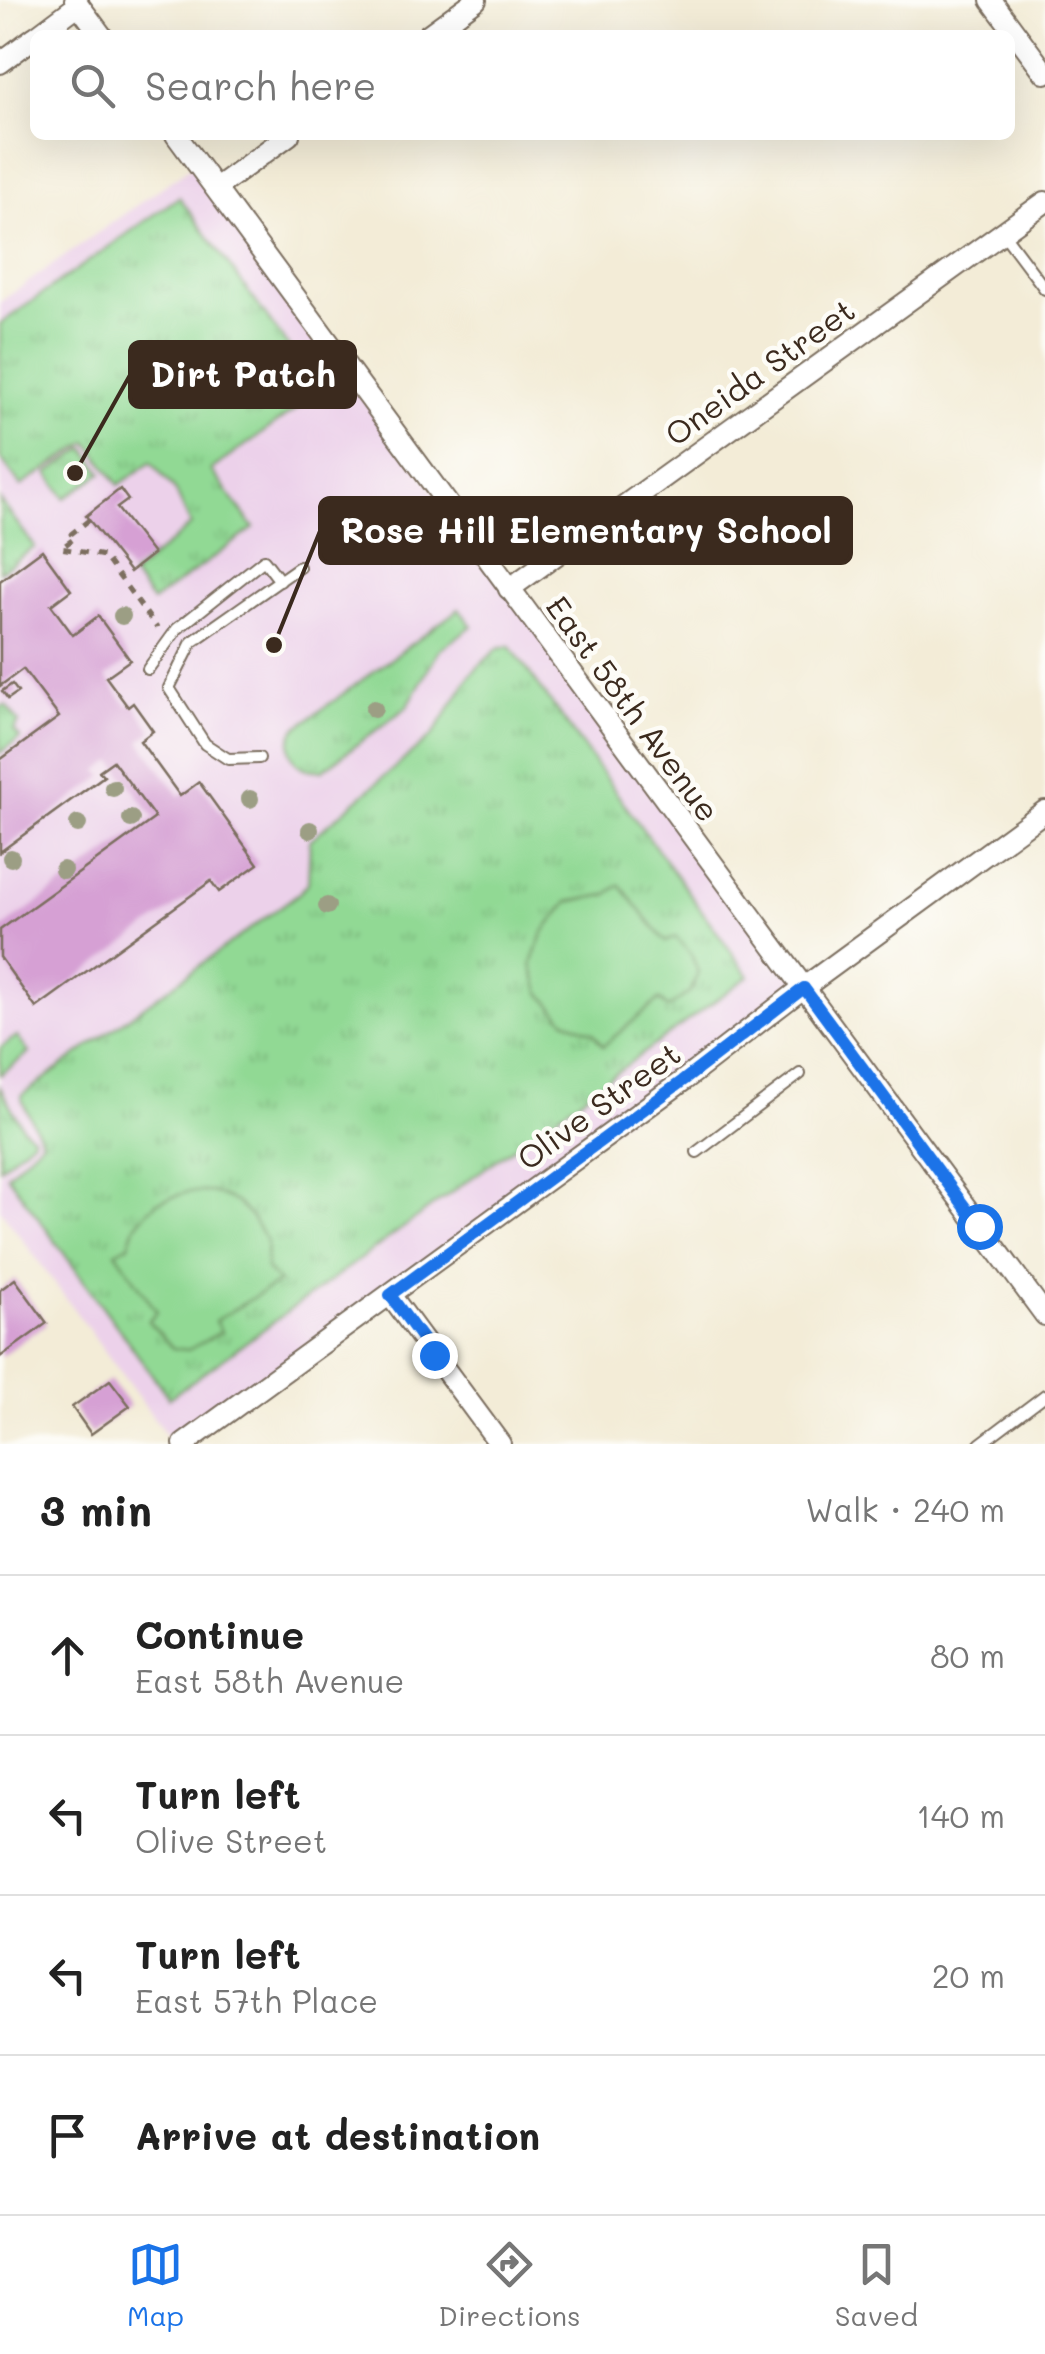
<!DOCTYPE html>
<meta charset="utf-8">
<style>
:root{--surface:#fff;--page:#f2f2f2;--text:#222;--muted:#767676;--line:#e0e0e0;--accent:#1a73e8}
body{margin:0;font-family:Mali,sans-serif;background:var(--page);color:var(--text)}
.stop{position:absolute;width:30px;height:30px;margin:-22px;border:8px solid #1a73e8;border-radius:50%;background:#fff}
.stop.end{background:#1a73e8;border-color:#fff;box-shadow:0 2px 10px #0008}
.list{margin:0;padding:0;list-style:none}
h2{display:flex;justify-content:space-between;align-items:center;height:130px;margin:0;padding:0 40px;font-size:42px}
h2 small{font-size:32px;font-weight:400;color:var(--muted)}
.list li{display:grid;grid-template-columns:65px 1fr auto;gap:30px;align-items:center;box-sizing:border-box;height:160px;padding:0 40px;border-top:2px solid var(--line)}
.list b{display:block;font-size:38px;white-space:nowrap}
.list p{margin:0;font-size:32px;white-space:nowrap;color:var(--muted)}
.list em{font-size:32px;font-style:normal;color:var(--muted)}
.icon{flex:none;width:55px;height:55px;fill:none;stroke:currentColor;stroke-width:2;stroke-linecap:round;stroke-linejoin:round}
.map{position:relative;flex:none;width:1045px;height:1444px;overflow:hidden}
.search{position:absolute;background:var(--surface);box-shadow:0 10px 40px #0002;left:30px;right:30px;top:30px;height:110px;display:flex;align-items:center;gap:25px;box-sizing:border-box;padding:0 35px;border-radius:15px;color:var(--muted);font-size:38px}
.sheet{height:770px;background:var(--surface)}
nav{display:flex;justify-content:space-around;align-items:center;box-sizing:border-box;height:140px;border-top:2px solid var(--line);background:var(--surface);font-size:28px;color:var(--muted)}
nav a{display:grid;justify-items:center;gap:5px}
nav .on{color:var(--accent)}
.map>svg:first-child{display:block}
.built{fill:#ecd1ea}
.grass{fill:url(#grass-tufts);stroke:#668259;stroke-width:2.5}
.pitch{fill:#91d994;stroke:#668259;stroke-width:2.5}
.building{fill:#d6a0d4}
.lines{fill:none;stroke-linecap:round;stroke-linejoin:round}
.service-casing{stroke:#7b6e5f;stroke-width:14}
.minor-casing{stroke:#7b6e5f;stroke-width:24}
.path{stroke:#7b6e5f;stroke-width:5;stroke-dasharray:8 8;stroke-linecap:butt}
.service{stroke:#fff;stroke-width:10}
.minor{stroke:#fff;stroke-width:20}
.tree{fill:#9c9e84}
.route{stroke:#1a73e8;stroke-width:12}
.labels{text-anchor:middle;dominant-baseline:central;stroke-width:9;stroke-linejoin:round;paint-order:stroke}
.street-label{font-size:32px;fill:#3b2a1e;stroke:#fdfcf7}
.leader{fill:none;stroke:#3b2a1e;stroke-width:4}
.callout-dot{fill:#3b2a1e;stroke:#fdfcf7;stroke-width:4}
.callout{fill:#3b2a1e;stroke:#3b2a1e;stroke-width:4}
.callout-label{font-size:35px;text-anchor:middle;font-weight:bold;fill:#fff}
</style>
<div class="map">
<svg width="1045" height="1444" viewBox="0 0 1045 1444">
<defs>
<pattern id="grass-tufts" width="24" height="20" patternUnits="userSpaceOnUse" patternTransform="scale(2.5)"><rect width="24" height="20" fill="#91d994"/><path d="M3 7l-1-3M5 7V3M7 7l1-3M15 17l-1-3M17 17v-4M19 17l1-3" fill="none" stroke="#7eba7f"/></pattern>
</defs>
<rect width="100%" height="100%" fill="#fdfcf7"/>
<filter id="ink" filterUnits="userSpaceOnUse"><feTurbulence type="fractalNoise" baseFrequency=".01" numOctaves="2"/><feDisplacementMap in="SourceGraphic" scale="20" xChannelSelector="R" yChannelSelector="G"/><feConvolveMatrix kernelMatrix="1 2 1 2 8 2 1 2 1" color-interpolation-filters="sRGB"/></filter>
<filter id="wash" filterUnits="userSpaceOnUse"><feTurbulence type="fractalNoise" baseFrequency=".0048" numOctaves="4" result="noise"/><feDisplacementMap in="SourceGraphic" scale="40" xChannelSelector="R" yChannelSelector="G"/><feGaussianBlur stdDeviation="2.25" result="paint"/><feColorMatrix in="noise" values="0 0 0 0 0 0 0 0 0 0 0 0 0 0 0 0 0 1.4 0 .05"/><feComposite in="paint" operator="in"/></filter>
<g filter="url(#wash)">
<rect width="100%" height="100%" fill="#f3ecd7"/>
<polygon class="built" points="192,166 803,988 184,1444 173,1444 0,1209 0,302"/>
<g class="grass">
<polygon points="179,197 321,391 211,470 254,528 152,602 132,575 191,525 175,490 151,462 119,485 88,442 21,486 0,458 0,324"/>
<polygon points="85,448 102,473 65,498 48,473"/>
<polygon points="0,500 35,547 0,572"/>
<path d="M 459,609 L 472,626 L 439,650 L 407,707 L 323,770 C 296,773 283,753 295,729 Z"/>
<path d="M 510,646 L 749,976 L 169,1398 L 7,1175 L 42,1141 C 35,1125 26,1113 21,1096 L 299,893 L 308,883 L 310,840 L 433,735 L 471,674 L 497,649 Z"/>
<polygon points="6,705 19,722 14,730 20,738 0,753 0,706"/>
<polygon points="0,1087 23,1128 33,1136 33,1139 0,1168"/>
</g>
<g class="pitch">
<polygon points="620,885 666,942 675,937 691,954 698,972 691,991 668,1008 659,1000 603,1046 592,1032 565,1020 540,992 532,964 543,933 568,902 606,895"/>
<polygon points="17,1036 29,1053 0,1075 0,1048"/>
<polygon points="188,1192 212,1192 236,1202 252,1218 267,1241 266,1269 279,1282 215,1321 221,1332 188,1350 173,1348 148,1321 157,1312 116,1252 129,1245 136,1224 157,1202"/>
</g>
<g id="blocks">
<g class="building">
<polygon points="120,489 128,500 117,508 153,554 130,572 86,516"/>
<polygon points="42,550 71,590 51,605 73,635 98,616 130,660 106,677 128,707 133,703 153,731 140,741 180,796 199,782 258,864 219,892 211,881 36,1008 0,957 0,930 155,818 113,761 99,771 104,776 0,852 0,760 59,717 23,669 0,686 0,581"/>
<polygon points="12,684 18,692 8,699 2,691"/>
<polygon points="15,1279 47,1323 0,1357 0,1290"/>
<polygon points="110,1380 130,1406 91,1434 72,1407"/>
</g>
</g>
</g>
<g filter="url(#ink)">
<use href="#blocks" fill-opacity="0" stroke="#7b6e5f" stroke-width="2.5"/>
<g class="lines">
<defs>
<g id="service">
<polyline points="1003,233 1045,289"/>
<polyline points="148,669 177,629 264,560 280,581"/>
<polyline points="259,758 228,759 205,744 169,688 192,642 299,567"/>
<polyline points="697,1152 800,1074"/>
<polyline points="980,1444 1045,1395"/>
</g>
<g id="minor">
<polyline points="75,0 101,35"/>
<polyline points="991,0 1045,73"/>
<polyline points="38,35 78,5"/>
<polyline points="428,35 476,0"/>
<polyline points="0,63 35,37"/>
<polyline points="176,135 1045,1315"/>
<polyline points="216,188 289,135"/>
<polyline points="509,589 1045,202"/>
<polyline points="390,1295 500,1444"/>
<polyline points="184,1444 684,1080 803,988 1045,811"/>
</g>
</defs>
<use href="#service" class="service-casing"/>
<use href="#minor" class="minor-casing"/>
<polyline class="path" points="89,520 71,534 75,538 61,548 104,556 157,628"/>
<use href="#service" class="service"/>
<use href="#minor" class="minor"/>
</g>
<g class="tree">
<circle cx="122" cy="616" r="9"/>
<circle cx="374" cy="709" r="9"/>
<circle cx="113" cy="788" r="9"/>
<circle cx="250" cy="799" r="9"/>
<circle cx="131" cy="819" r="9"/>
<circle cx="78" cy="824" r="9"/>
<circle cx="310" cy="830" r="9"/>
<circle cx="11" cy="858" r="9"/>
<circle cx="63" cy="870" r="9"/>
<circle cx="327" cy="906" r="9"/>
</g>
</g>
<g class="lines" filter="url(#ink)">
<polyline class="route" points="434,1355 390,1295 684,1080 804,988 979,1226"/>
</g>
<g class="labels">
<g class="street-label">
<text transform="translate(759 371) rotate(-36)">Oneida Street</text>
<text transform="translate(634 708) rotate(54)">East 58th Avenue</text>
<text transform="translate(598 1105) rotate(-36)">Olive Street</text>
</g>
</g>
<path class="leader" d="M75 473L130 375M274 645L320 531"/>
<g class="callout-dot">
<circle cx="75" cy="473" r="10"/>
<circle cx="274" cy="645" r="10"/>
</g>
<g class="callout">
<rect x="130" y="342" width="225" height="65" rx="10"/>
<rect x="320" y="498" width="531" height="65" rx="10"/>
</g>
<g class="callout-label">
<text x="243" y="387">Dirt Patch</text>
<text x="586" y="543">Rose Hill Elementary School</text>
</g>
</svg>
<div class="stop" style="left:979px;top:1226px"></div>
<div class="stop end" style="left:434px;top:1355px"></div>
<div class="search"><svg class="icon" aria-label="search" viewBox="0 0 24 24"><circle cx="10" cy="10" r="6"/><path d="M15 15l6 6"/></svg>Search here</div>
</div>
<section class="sheet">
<h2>3 min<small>Walk · 240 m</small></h2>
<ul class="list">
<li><svg class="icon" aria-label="ahead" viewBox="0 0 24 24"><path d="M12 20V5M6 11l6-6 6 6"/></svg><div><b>Continue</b><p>East 58th Avenue</p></div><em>80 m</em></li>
<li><svg class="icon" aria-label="left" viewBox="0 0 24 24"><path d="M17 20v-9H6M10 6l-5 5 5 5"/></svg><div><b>Turn left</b><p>Olive Street</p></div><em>140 m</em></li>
<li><svg class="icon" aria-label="left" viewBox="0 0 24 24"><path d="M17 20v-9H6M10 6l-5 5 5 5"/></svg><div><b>Turn left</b><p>East 57th Place</p></div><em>20 m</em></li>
<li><svg class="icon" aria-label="arrive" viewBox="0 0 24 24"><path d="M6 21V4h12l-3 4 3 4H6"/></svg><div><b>Arrive at destination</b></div></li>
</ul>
</section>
<nav>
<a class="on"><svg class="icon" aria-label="map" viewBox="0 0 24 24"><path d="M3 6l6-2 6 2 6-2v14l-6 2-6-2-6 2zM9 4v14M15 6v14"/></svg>Map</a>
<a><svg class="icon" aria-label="directions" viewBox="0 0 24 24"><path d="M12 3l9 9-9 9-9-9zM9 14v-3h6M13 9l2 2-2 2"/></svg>Directions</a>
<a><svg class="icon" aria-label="saved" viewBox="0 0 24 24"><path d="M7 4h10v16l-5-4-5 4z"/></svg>Saved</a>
</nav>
